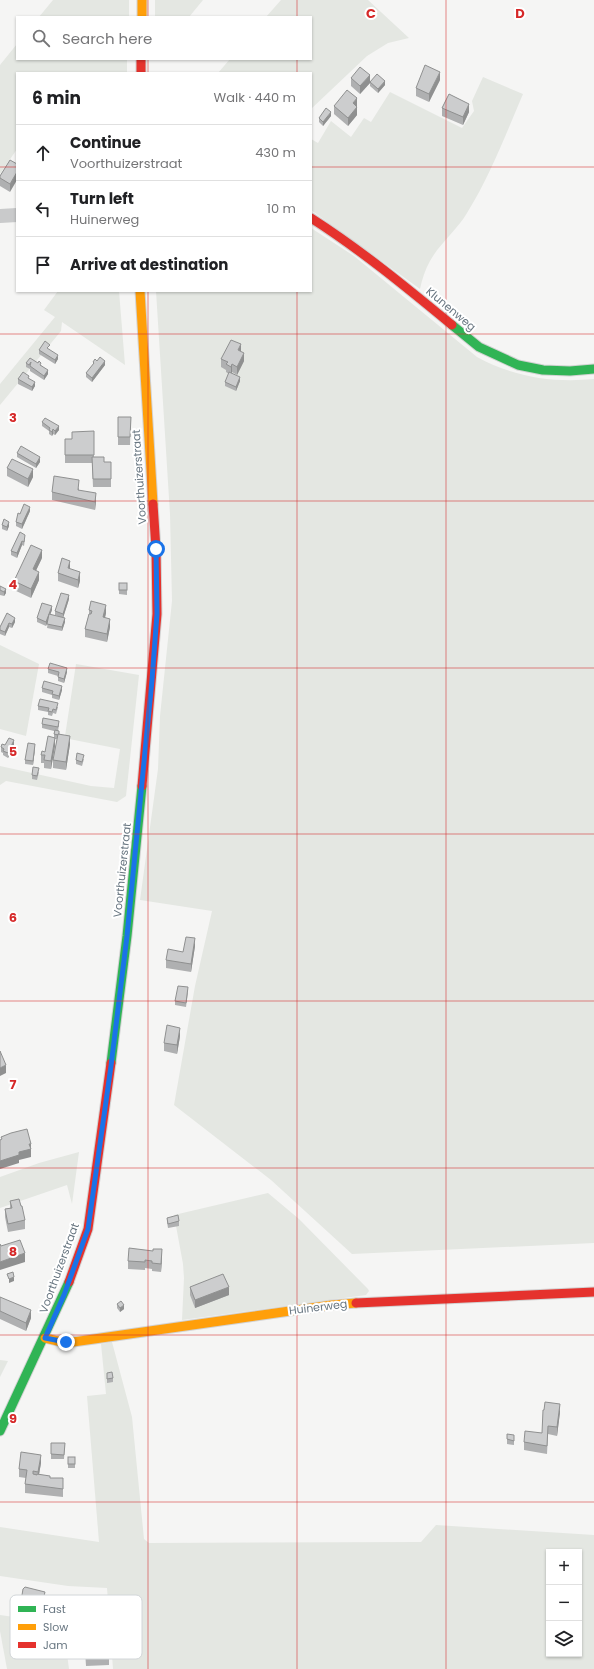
<!DOCTYPE html>
<meta charset="utf-8">
<style>
:root{--surface:#fff;--page:#f6f6f6;--text:#202124;--muted:#757577;--line:#e0e0e0}
body{margin:0;font-family:Poppins,sans-serif;background:var(--page);color:var(--text)}
.controls{position:absolute;right:12px;bottom:12px;display:grid;overflow:hidden;border-radius:0px;box-shadow:0 1px 3px #0004}
.controls button{width:36px;height:36px;display:grid;place-items:center;padding:0;border:0;border-bottom:1px solid var(--line);background:var(--surface);color:var(--text);font:20px sans-serif}
.stop{position:absolute;width:12px;height:12px;margin:-9px;border:3px solid #1a73e8;border-radius:50%;background:#fff}
.stop.end{background:#1a73e8;border-color:#fff;box-shadow:0 1px 4px #0008}
.list{margin:0;padding:0;list-style:none}
h2{display:flex;justify-content:space-between;align-items:center;height:52px;margin:0;padding:0 16px;font-size:17px}
h2 small{font-size:13px;font-weight:400;color:var(--muted)}
.list li{display:grid;grid-template-columns:26px 1fr auto;gap:12px;align-items:center;box-sizing:border-box;height:56px;padding:0 16px;border-top:1px solid var(--line)}
.list b{display:block;font-size:15px;white-space:nowrap}
.list p{margin:0;font-size:13px;white-space:nowrap;color:var(--muted)}
.list em{font-size:13px;font-style:normal;color:var(--muted)}
.icon{flex:none;width:22px;height:22px;fill:none;stroke:currentColor;stroke-width:2;stroke-linecap:round;stroke-linejoin:round}
.map{position:relative;flex:none;width:594px;height:1669px;overflow:hidden}
.search{position:absolute;background:var(--surface);box-shadow:0 1px 3px #0004;left:16px;top:16px;width:296px;height:44px;display:flex;align-items:center;gap:10px;box-sizing:border-box;padding:0 14px;border-radius:0px;color:var(--muted);font-size:15px}
.panel{position:absolute;background:var(--surface);box-shadow:0 1px 3px #0004;left:16px;top:72px;width:296px;height:220px;border-radius:0px}
.map>svg:first-child{display:block}
.green{fill:#e4e7e2;fill-rule:evenodd}
.lines{fill:none;stroke-linecap:round;stroke-linejoin:round}
.fast-casing{stroke:#d2d2d2;stroke-width:11}
.slow-casing{stroke:#d2d2d2;stroke-width:11}
.jam-casing{stroke:#d2d2d2;stroke-width:11}
.street{stroke:#c9cacb;stroke-width:14}
.fast{stroke:#30b455;stroke-width:9}
.slow{stroke:#ff9f0a;stroke-width:9}
.jam{stroke:#e5322d;stroke-width:9}
.wall{fill:#afb0b1}
.shaded-wall{fill:#8f9090}
.building{fill:#cccdce;stroke:#8f9090}
.route{stroke:#1a73e8;stroke-width:5}
.grid{fill:none;stroke:#d62828;stroke-width:1;stroke-opacity:0.55}
.labels{text-anchor:middle;dominant-baseline:central;stroke-width:4;stroke-linejoin:round;paint-order:stroke}
.street-label{font-size:11px;fill:#687681;stroke:#fff}
.key{fill:#fff;stroke:#d2d6d9;stroke-width:1}
.key-label{font-size:11px;fill:#687681}
.grid-label{font-size:13px;text-anchor:middle;font-weight:bold;fill:#d62828;stroke:#fff;stroke-width:4;stroke-linejoin:round;paint-order:stroke}
</style>
<div class="map">
<svg width="594" height="1669" viewBox="0 0 594 1669">
<rect width="100%" height="100%" fill="#f5f5f4"/>
<g class="green">
<polygon points="53,0 129,0 129,17 39,17"/>
<polygon points="155,0 203,0 189,17 155,17"/>
<polygon points="281,0 368,0 409,38 388,43 367,56 311,109 311,73 218,73 230,59 311,59 311,17 266,17"/>
<polygon points="17,44 17,59 127,59 127,73 17,73 17,149 0,174 0,65"/>
<path d="M 483,77 L 523,94 C 506,134 490,176 467,213 C 457,230 440,243 430,261 C 425,270 422,279 420,289 L 311,210 L 311,139 L 318,143 L 331,121 L 351,137 L 364,118 L 371,122 L 390,92 L 462,128 L 474,111 L 472,101 Z"/>
<path d="M 311,228 L 354,256 L 477,357 C 514,377 553,383 594,379 L 594,1243 L 352,1254 L 271,1180 L 174,1105 L 195,986 L 212,911 L 140,900 L 158,769 L 160,716 L 172,601 L 170,514 L 156,291 L 311,291 Z"/>
<polygon points="58,291 119,291 125,365 62,322 61,331 0,405 0,384 55,317 44,310"/>
<polygon points="0,645 39,664 26,736 0,729"/>
<polygon points="76,664 139,675 126,796 117,802 6,781 0,785 0,766 91,786 114,788 120,749 69,739 65,736"/>
<polygon points="79,1152 72,1204 67,1185 0,1208 0,1177 39,1163"/>
<polygon points="268,1193 299,1219 368,1289 369,1291 366,1295 182,1320 184,1278 183,1264 174,1215"/>
<path d="M 112,1342 L 132,1417 L 144,1539 L 149,1543 L 421,1542 L 436,1525 L 594,1535 L 594,1669 L 113,1669 L 107,1588 L 68,1586 L 0,1576 L 0,1527 L 99,1542 L 87,1396 L 106,1394 L 101,1344 ZM 549,1552 L 579,1552 L 579,1654 L 549,1654 Z"/>
<polygon points="0,1360 8,1361 0,1377"/>
<polygon points="0,1615 63,1624 69,1669 7,1669 0,1631"/>
</g>
<g class="lines">
<defs>
<g id="fast">
<polyline points="452,325 479,347 518,365 543,370 570,371 594,369"/>
<polyline points="111,1063 127,936 142,786"/>
<polyline points="0,1431 69,1282"/>
</g>
<g id="slow">
<polyline points="142,0 142,17"/>
<polyline points="140,291 153,504"/>
<polyline points="45,1338 66,1343 332,1305 356,1303"/>
</g>
<g id="jam">
<polyline points="141,59 141,73"/>
<path d="M 311,218 C 361,250 406,287 452,325"/>
<polyline points="142,786 157,614 156,549 153,504"/>
<polyline points="69,1282 88,1229 111,1063"/>
<polyline points="356,1303 594,1292"/>
</g>
</defs>
<use href="#fast" class="fast-casing"/>
<use href="#slow" class="slow-casing"/>
<use href="#jam" class="jam-casing"/>
<polyline class="street" points="0,216 17,215"/>
<use href="#fast" class="fast"/>
<use href="#slow" class="slow"/>
<use href="#jam" class="jam"/>
</g>
<g class="wall">
<polygon points="351,78 370,83 360,94 351,86"/>
<polygon points="440,80 429,102 416,96 416,88"/>
<polygon points="370,82 385,85 378,93 370,86"/>
<polygon points="334,106 357,106 357,115 348,126 334,114"/>
<polygon points="442,108 469,112 463,125 442,116"/>
<polygon points="331,116 323,126 319,122 319,118"/>
<polygon points="10,160 10,192 0,186 0,176"/>
<polygon points="50,349 49,350 58,359 55,364 39,354 39,350"/>
<polygon points="241,352 244,361 237,375 232,372 232,373 240,381 236,391 225,386 225,382 229,374 226,372 226,370 221,367 221,359"/>
<polygon points="93,362 105,365 92,382 86,377 86,373 93,365"/>
<polygon points="26,363 41,365 48,374 44,380 30,371 30,369 26,367"/>
<polygon points="18,379 29,379 35,386 32,391 18,384"/>
<polygon points="118,417 131,417 130,445 118,445"/>
<polygon points="42,422 59,430 55,435 53,434 52,436 49,434 49,431 42,426"/>
<polygon points="94,431 94,457 104,462 111,462 111,487 93,487 92,463 65,463 65,439 72,439"/>
<polygon points="17,453 40,462 36,468 17,457"/>
<polygon points="7,468 33,477 28,487 7,476"/>
<polygon points="79,488 79,490 96,501 95,510 52,500 52,492"/>
<polygon points="30,511 22,529 16,526 16,522 20,514"/>
<polygon points="2,525 9,526 7,531 2,529"/>
<polygon points="25,539 24,546 22,545 17,558 11,555 11,551"/>
<polygon points="42,558 36,570 39,580 31,598 14,590 14,581"/>
<polygon points="70,569 80,581 78,588 58,581 58,573"/>
<polygon points="119,583 127,583 127,595 119,594"/>
<polygon points="0,587 6,593 4,596 0,595"/>
<polygon points="69,599 63,618 55,615 55,611"/>
<polygon points="52,610 50,614 65,622 62,631 47,628 48,621 46,626 37,622 37,618"/>
<polygon points="89,610 106,613 105,618 110,627 107,642 85,637 85,629 89,614"/>
<polygon points="7,613 15,622 12,628 9,627 5,636 0,634 0,627"/>
<polygon points="48,669 67,672 64,683 58,681 58,676 48,673"/>
<polygon points="42,688 62,690 59,700 52,698 52,695 42,692"/>
<polygon points="38,706 58,707 56,714 53,713 52,716 48,715 48,712 38,710"/>
<polygon points="42,724 59,725 58,731 59,734 70,744 66,770 53,768 53,760 57,739 55,739 55,746 51,769 44,768 44,763 41,763 41,755 45,752 54,737 54,731 42,728"/>
<polygon points="14,745 8,758 3,755 3,753 1,752 1,747"/>
<polygon points="35,748 33,765 25,764 25,760"/>
<polygon points="84,759 82,766 76,764 76,760"/>
<polygon points="39,772 37,780 32,779 32,775"/>
<polygon points="195,946 191,972 166,968 166,960 183,952"/>
<polygon points="188,992 186,1007 175,1005 175,1001"/>
<polygon points="180,1036 177,1054 164,1051 164,1043"/>
<polygon points="10,1201 25,1220 25,1229 8,1232 5,1217 5,1209 10,1208"/>
<polygon points="167,1218 179,1221 179,1226 168,1228 167,1222"/>
<polygon points="153,1251 162,1258 161,1272 152,1271 152,1269 145,1268 145,1270 128,1269 128,1261"/>
<polygon points="190,1287 229,1295 195,1308 190,1295"/>
<polygon points="0,1297 31,1318 26,1331 0,1319"/>
<polygon points="117,1304 124,1309 120,1312 117,1308"/>
<polygon points="107,1373 113,1378 113,1382 107,1383"/>
<polygon points="560,1412 557,1436 548,1434 547,1454 524,1450 524,1442 542,1433"/>
<polygon points="507,1439 514,1439 514,1445 507,1444"/>
<polygon points="51,1443 65,1443 64,1459 51,1459"/>
<rect x="68" y="1457" width="7" height="11"/>
<polygon points="41,1463 39,1474 50,1478 63,1487 63,1497 25,1493 25,1484 26,1478 19,1477 19,1469"/>
<polygon points="45,1600 41,1616 25,1612 25,1610 21,1610 21,1601"/>
<polygon points="83,1609 109,1653 109,1665 86,1666 83,1621"/>
</g>
<g class="shaded-wall">
<polygon points="440,72 440,80 429,102 429,94"/>
<polygon points="370,75 370,83 360,94 360,86"/>
<polygon points="385,81 385,85 378,93 378,89"/>
<polygon points="357,98 357,106 353,111 353,103"/>
<polygon points="469,104 469,112 463,125 463,117"/>
<polygon points="357,107 357,115 348,126 348,118"/>
<polygon points="331,112 331,116 323,126 323,122"/>
<polygon points="17,172 17,180 10,192 10,184"/>
<polygon points="241,344 241,352 238,350"/>
<polygon points="244,353 244,361 237,375 237,367"/>
<polygon points="58,355 58,359 55,364 55,360"/>
<polygon points="105,361 105,365 92,382 92,378"/>
<polygon points="232,364 232,372 231,375 231,367"/>
<polygon points="48,370 48,374 44,380 44,376"/>
<polygon points="240,377 240,381 236,391 236,387"/>
<polygon points="35,382 35,386 32,391 32,387"/>
<polygon points="59,426 59,430 55,435 55,431"/>
<polygon points="53,429 53,434 52,436 52,432"/>
<polygon points="40,457 40,462 36,468 36,464"/>
<polygon points="33,469 33,477 28,487 28,479"/>
<polygon points="96,493 96,501 95,510 95,502"/>
<polygon points="30,507 30,511 22,529 22,524"/>
<polygon points="9,522 9,526 7,531 7,527"/>
<polygon points="22,541 22,545 17,558 17,553"/>
<polygon points="42,550 42,558 33,577 33,569"/>
<polygon points="70,561 70,569 68,568"/>
<polygon points="39,572 39,580 31,598 31,589"/>
<polygon points="80,572 80,581 78,588 78,580"/>
<polygon points="6,589 6,593 4,596 4,592"/>
<polygon points="69,595 69,599 63,618 63,614"/>
<polygon points="106,605 106,613 103,625 103,617"/>
<polygon points="52,606 52,610 46,626 46,622"/>
<polygon points="15,618 15,622 12,628 12,624"/>
<polygon points="65,618 65,622 62,631 62,627"/>
<polygon points="110,619 110,627 107,642 107,634"/>
<polygon points="9,623 9,627 5,636 5,632"/>
<polygon points="67,668 67,672 64,683 64,679"/>
<polygon points="62,686 62,690 59,700 59,696"/>
<polygon points="70,736 70,744 66,770 66,762"/>
<polygon points="55,738 55,746 51,769 51,761"/>
<polygon points="14,740 14,745 8,758 8,753"/>
<polygon points="35,744 35,748 33,765 33,761"/>
<polygon points="195,938 195,946 191,972 191,964"/>
<polygon points="180,1028 180,1036 177,1054 177,1045"/>
<polygon points="6,1065 6,1073 0,1076 0,1068"/>
<polygon points="29,1144 31,1144 31,1157 19,1160 19,1163 0,1169 0,1161 19,1152"/>
<polygon points="162,1249 162,1258 161,1272 161,1264"/>
<polygon points="25,1253 25,1262 0,1270 0,1262"/>
<polygon points="14,1277 14,1281 9,1283 9,1279"/>
<polygon points="229,1287 229,1295 195,1308 195,1300"/>
<polygon points="124,1305 124,1309 120,1312 120,1308"/>
<polygon points="31,1310 31,1318 26,1331 26,1323"/>
<polygon points="560,1404 560,1412 557,1436 557,1427"/>
<polygon points="41,1455 41,1463 38,1480 38,1472"/>
<polygon points="45,1592 45,1600 41,1616 41,1608"/>
</g>
<g class="building">
<polygon points="425,65 440,72 429,94 416,88"/>
<polygon points="360,67 370,75 360,86 351,78"/>
<polygon points="377,74 385,81 378,89 370,82"/>
<polygon points="347,90 357,98 353,103 357,107 348,118 334,106"/>
<polygon points="449,94 469,104 463,117 442,108"/>
<polygon points="326,108 331,112 323,122 319,118"/>
<polygon points="10,160 17,164 17,172 10,184 0,178 0,176"/>
<polygon points="231,340 241,344 238,350 244,353 237,367 232,364 231,367 226,364 228,362 221,359"/>
<polygon points="45,341 50,345 47,348 58,355 55,360 39,350"/>
<polygon points="100,357 105,361 92,378 86,373 94,363 93,362 95,359 97,361"/>
<polygon points="30,358 38,363 39,361 41,363 40,365 48,370 44,376 30,366 31,362 29,365 26,363"/>
<polygon points="23,372 29,376 28,378 35,382 32,387 18,379"/>
<polygon points="229,372 240,377 236,387 225,382"/>
<polygon points="118,417 131,417 130,437 118,437"/>
<polygon points="45,418 59,426 55,431 53,429 52,432 49,430 50,428 42,422"/>
<polygon points="94,431 94,455 65,455 65,439 72,439 72,432"/>
<polygon points="21,446 40,457 36,464 17,453"/>
<polygon points="92,457 104,457 104,462 111,462 111,479 93,479"/>
<polygon points="12,459 33,469 28,479 7,468"/>
<polygon points="54,476 79,480 78,490 96,493 95,502 52,492"/>
<polygon points="24,504 30,507 22,524 16,522 18,513 20,514"/>
<polygon points="4,519 9,522 7,527 2,525"/>
<polygon points="20,532 25,535 24,542 22,541 17,553 11,551"/>
<polygon points="31,545 42,550 33,569 39,572 31,589 14,581"/>
<polygon points="62,558 70,561 68,568 80,572 78,580 58,573"/>
<rect x="119" y="583" width="8" height="7"/>
<polygon points="0,586 6,589 4,592 0,590"/>
<polygon points="61,593 69,595 63,614 55,611"/>
<polygon points="91,601 106,605 103,617 110,619 107,634 85,629 89,614 91,614 92,611 89,610"/>
<polygon points="42,603 52,606 46,622 37,618"/>
<polygon points="7,613 15,618 12,624 9,623 5,632 0,630 0,627"/>
<polygon points="49,614 65,618 62,627 47,624"/>
<polygon points="50,663 67,668 64,679 58,677 59,672 48,669"/>
<polygon points="44,681 62,686 59,696 52,694 53,691 42,688"/>
<polygon points="40,699 58,703 56,710 53,709 52,712 48,711 49,708 38,706"/>
<polygon points="43,718 59,721 58,727 42,724"/>
<polygon points="55,730 59,731 59,734 58,734 58,735 54,734"/>
<polygon points="58,734 70,736 66,762 53,760"/>
<polygon points="48,736 55,738 51,761 44,760 45,755 41,755 42,751 45,752"/>
<polygon points="9,738 14,740 8,753 3,751 4,749 1,747 2,744 5,745"/>
<polygon points="28,743 35,744 33,761 25,760"/>
<polygon points="77,753 84,755 82,762 76,760"/>
<polygon points="33,767 39,768 37,776 32,775"/>
<polygon points="186,937 195,938 191,964 166,960 168,949 183,952"/>
<polygon points="178,986 188,987 186,1003 175,1001"/>
<polygon points="167,1025 180,1028 177,1045 164,1043"/>
<polygon points="0,1051 6,1065 0,1068"/>
<polygon points="27,1129 31,1144 29,1144 31,1149 19,1152 19,1155 0,1161 0,1140 2,1139 1,1137 11,1133"/>
<polygon points="19,1199 21,1206 22,1206 25,1220 8,1224 5,1209 12,1208 10,1201"/>
<polygon points="178,1215 179,1221 168,1224 167,1218"/>
<polygon points="20,1240 25,1253 0,1262 0,1244 1,1246"/>
<polygon points="129,1248 153,1251 153,1249 162,1249 161,1264 152,1263 152,1261 145,1260 145,1262 128,1261"/>
<polygon points="13,1272 14,1277 9,1279 7,1274"/>
<polygon points="223,1274 229,1287 195,1300 190,1287"/>
<polygon points="0,1297 31,1310 26,1323 0,1311"/>
<polygon points="121,1301 124,1305 120,1308 117,1304"/>
<polygon points="112,1372 113,1378 107,1379 107,1373"/>
<polygon points="545,1402 560,1404 557,1427 548,1426 547,1446 524,1442 525,1431 542,1433 543,1410 544,1410"/>
<polygon points="507,1434 514,1435 514,1441 507,1439"/>
<polygon points="51,1443 65,1443 64,1455 51,1454"/>
<polygon points="21,1452 41,1455 38,1472 33,1471 33,1474 37,1475 37,1474 50,1476 50,1478 63,1478 63,1489 25,1484 27,1470 19,1469"/>
<rect x="68" y="1457" width="7" height="7"/>
<polygon points="25,1587 45,1592 41,1608 25,1604 26,1602 21,1601 23,1589"/>
</g>
<g class="lines">
<polyline class="route" points="66,1342 45,1338 64,1295 88,1229 111,1066 127,936 152,680 157,614 156,549"/>
</g>
<path class="grid" d="M 148,0 L 148,17M 297,0 L 297,17M 446,0 L 446,1669M 148,59 L 148,73M 297,59 L 297,73M 0,167 L 17,167M 311,167 L 594,167M 148,291 L 148,1669M 297,291 L 297,1669M 0,334 L 594,334M 0,501 L 594,501M 0,668 L 594,668M 0,834 L 594,834M 0,1001 L 594,1001M 0,1168 L 594,1168M 0,1335 L 594,1335M 0,1502 L 594,1502"/>
<g class="labels">
<g class="street-label">
<text transform="translate(451 309) rotate(40)">Klunenweg</text>
<text transform="translate(139 477) rotate(-94)">Voorthuizerstraat</text>
<text transform="translate(122 870) rotate(-84)">Voorthuizerstraat</text>
<text transform="translate(59 1268) rotate(-70)">Voorthuizerstraat</text>
<text transform="translate(318 1307) rotate(-7)">Huinerweg</text>
</g>
</g>
<rect x="10" y="1595" width="132" height="64" rx="6" class="key"/>
<rect x="18" y="1606" width="18" height="6" fill="#30b455"/>
<rect x="18" y="1624" width="18" height="6" fill="#ff9f0a"/>
<rect x="18" y="1642" width="18" height="6" fill="#e5322d"/>
<g class="key-label">
<text x="43" y="1613">Fast</text>
<text x="43" y="1631">Slow</text>
<text x="43" y="1649">Jam</text>
</g>
<g class="grid-label">
<text x="371" y="18">C</text>
<text x="520" y="18">D</text>
<text x="13" y="422">3</text>
<text x="13" y="589">4</text>
<text x="13" y="756">5</text>
<text x="13" y="922">6</text>
<text x="13" y="1089">7</text>
<text x="13" y="1256">8</text>
<text x="13" y="1423">9</text>
</g>
</svg>
<div class="controls">
<button>+</button>
<button>−</button>
<button><svg class="icon" aria-label="layers" viewBox="0 0 24 24"><path d="M12 4l9 5-9 5-9-5zM3 14l9 5 9-5"/></svg></button>
</div>
<div class="stop" style="left:156px;top:549px"></div>
<div class="stop end" style="left:66px;top:1342px"></div>
<div class="search"><svg class="icon" aria-label="search" viewBox="0 0 24 24"><circle cx="10" cy="10" r="6"/><path d="M15 15l6 6"/></svg>Search here</div>
<section class="panel">
<h2>6 min<small>Walk · 440 m</small></h2>
<ul class="list">
<li><svg class="icon" aria-label="ahead" viewBox="0 0 24 24"><path d="M12 20V5M6 11l6-6 6 6"/></svg><div><b>Continue</b><p>Voorthuizerstraat</p></div><em>430 m</em></li>
<li><svg class="icon" aria-label="left" viewBox="0 0 24 24"><path d="M17 20v-9H6M10 6l-5 5 5 5"/></svg><div><b>Turn left</b><p>Huinerweg</p></div><em>10 m</em></li>
<li><svg class="icon" aria-label="arrive" viewBox="0 0 24 24"><path d="M6 21V4h12l-3 4 3 4H6"/></svg><div><b>Arrive at destination</b></div></li>
</ul>
</section>
</div>
